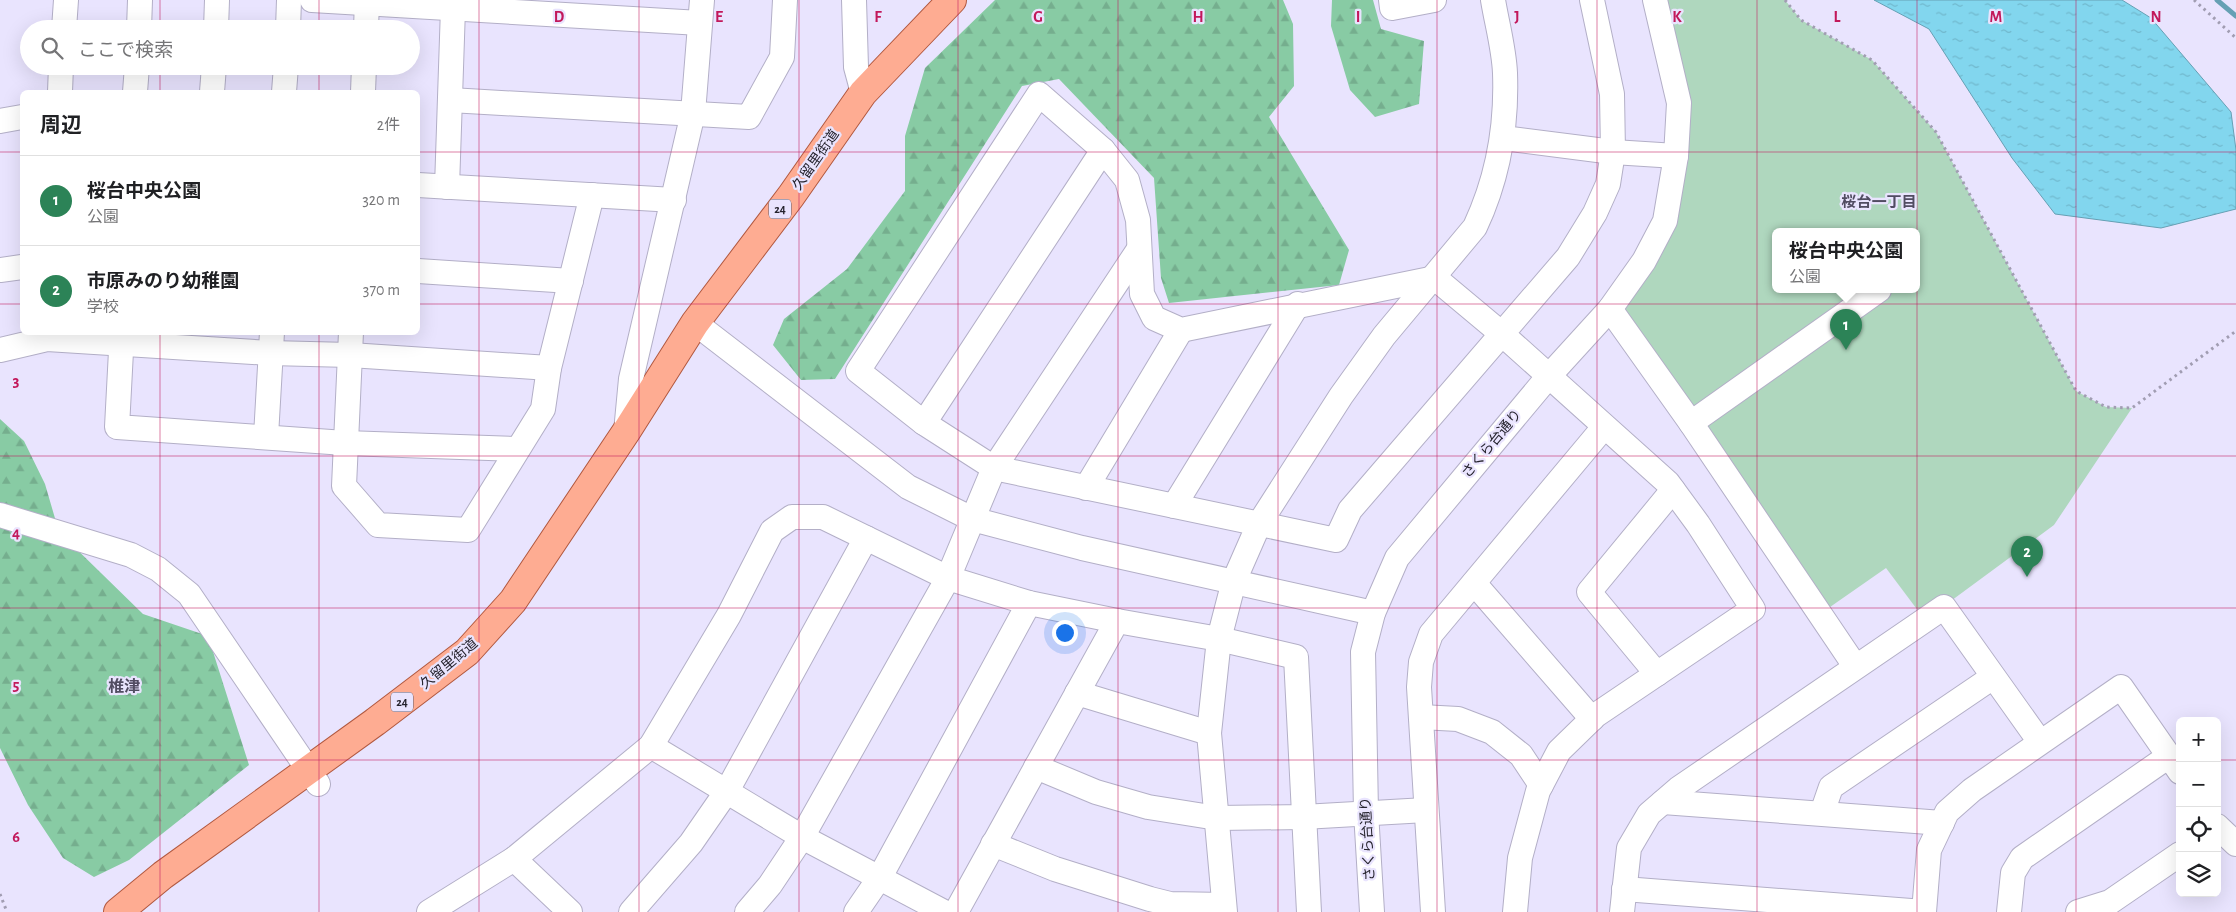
<!DOCTYPE html>
<html lang="ja">
<meta charset="utf-8">
<style>
:root{--surface:#fff;--page:#f2f2f2;--text:#202124;--muted:#757577;--line:#e0e0e0;--accent:#2c8357}
body{margin:0;font-family:"Alegreya Sans","Noto Sans JP",sans-serif;background:var(--page);color:var(--text)}
.controls{position:absolute;right:15px;bottom:15px;display:grid;overflow:hidden;border-radius:8px;box-shadow:0 5px 20px #0002}
.controls button{width:45px;height:45px;display:grid;place-items:center;padding:0;border:0;border-bottom:1px solid var(--line);background:var(--surface);color:var(--text);font:25px sans-serif}
.you{position:absolute;left:1064px;top:632px;width:18px;height:18px;margin:-12px;border:4px solid #fff;border-radius:50%;background:#1a73e8;box-shadow:0 0 0 8px #1a73e833}
.badge{display:grid;place-items:center;width:32px;height:32px;border-radius:50%;background:var(--accent);color:#fff;font-size:16px;font-weight:700}
.pin{position:absolute;translate:-50% -41px;filter:drop-shadow(0 1px 2px #0008)}
.pin::after{content:'';position:absolute;top:26px;width:18px;height:15px;background:inherit;clip-path:polygon(0 0,100% 0,50% 100%)}
.popup{position:absolute;left:1772px;top:228px;width:148px;height:65px;box-sizing:border-box;display:grid;place-content:center;border-radius:8px;background:var(--surface);filter:drop-shadow(0 1px 4px #0005);font-size:16px;white-space:nowrap;color:var(--muted)}
.popup b{font-size:19px;color:var(--text)}
.popup::after{content:'';position:absolute;left:50%;top:100%;margin-left:-10px;border:10px solid transparent;border-top-color:var(--surface)}
.list{margin:0;padding:0;list-style:none}
h2{display:flex;justify-content:space-between;align-items:center;height:65px;margin:0;padding:0 20px;font-size:21px}
h2 small{font-size:16px;font-weight:400;color:var(--muted)}
.list li{display:grid;grid-template-columns:32px 1fr auto;gap:15px;align-items:center;box-sizing:border-box;height:90px;padding:0 20px;border-top:1px solid var(--line)}
.list b{display:block;font-size:19px;white-space:nowrap}
.list p{margin:0;font-size:16px;white-space:nowrap;color:var(--muted)}
.list em{font-size:16px;font-style:normal;color:var(--muted)}
.icon{flex:none;width:28px;height:28px;fill:none;stroke:currentColor;stroke-width:2;stroke-linecap:round;stroke-linejoin:round}
.map{position:relative;flex:none;width:2236px;height:912px;overflow:hidden}
.search{position:absolute;background:var(--surface);box-shadow:0 5px 20px #0002;left:20px;top:20px;width:400px;height:55px;display:flex;align-items:center;gap:12px;box-sizing:border-box;padding:0 18px;border-radius:28px;color:var(--muted);font-size:19px}
.panel{position:absolute;background:var(--surface);box-shadow:0 5px 20px #0002;left:20px;top:90px;width:400px;height:245px;border-radius:8px}
.map>svg:first-child{display:block}
.forest{fill:url(#forest-firs)}
.green{fill:#afd7be;fill-rule:evenodd}
.water{fill:url(#water-ripples);stroke:#66a0b4}
.lines{fill:none;stroke-linecap:round;stroke-linejoin:round}
.stream{stroke:#66a0b4;stroke-width:5}
.minor-casing{stroke:#b3afc7;stroke-width:26}
.major-casing{stroke:#b1583f;stroke-width:30}
.path{stroke:#a19db2;stroke-width:3;stroke-dasharray:2.5 4;stroke-linecap:butt}
.minor{stroke:#fff;stroke-width:24}
.major{stroke:#feac92;stroke-width:28}
.grid{fill:none;stroke:#c2185b;stroke-width:1;stroke-opacity:0.55}
.labels{text-anchor:middle;dominant-baseline:central;stroke-width:4.5;stroke-linejoin:round;paint-order:stroke}
.shield{fill:#e9e4fe;stroke:#605d6c;stroke-width:1}
.shield-label{font-size:12px;font-weight:bold;fill:#25232d}
.street-label{font-size:14px;fill:#25232d;stroke:#e9e4fe}
.neighbourhood-label{font-size:15px;font-weight:bold;fill:#514c62;stroke:#e9e4fe}
.quarter-label{font-size:16px;font-weight:bold;fill:#514c62;stroke:#e9e4fe}
.grid-label{font-size:16px;text-anchor:middle;font-weight:bold;fill:#c2185b;stroke:#e9e4fe;stroke-width:4.5;stroke-linejoin:round;paint-order:stroke}
</style>
<div class="map">
<svg width="2236" height="912" viewBox="0 0 2236 912">
<defs>
<pattern id="forest-firs" width="22" height="20" patternUnits="userSpaceOnUse" patternTransform="scale(1.25)"><rect width="22" height="20" fill="#88cba4"/><path d="M5 1l3.5 6h-7zM16 11l3.5 6h-7z" fill="#75ae8e"/></pattern>
<pattern id="water-ripples" width="26" height="14" patternUnits="userSpaceOnUse" patternTransform="scale(1.25)"><rect width="26" height="14" fill="#82d6ee"/><path d="M2 4q2-2 4 0t4 0M15 11q2-2 4 0t4 0" fill="none" stroke="#70b7cc"/></pattern>
</defs>
<rect width="100%" height="100%" fill="#e9e4fe"/>
<g class="forest">
<polygon points="995,0 1283,0 1293,24 1294,86 1269,117 1349,250 1339,285 1169,303 1161,278 1154,178 1059,79 1022,86 835,379 801,380 773,345 784,319 847,269 905,191 905,136 925,68"/>
<polygon points="1332,0 1373,0 1381,29 1424,41 1419,104 1375,117 1350,90 1331,26"/>
<polygon points="0,419 24,441 45,484 59,532 143,614 208,636 249,765 129,860 94,877 63,858 28,805 0,748"/>
</g>
<path class="green" d="M 1655,0 L 1785,0 L 1801,20 L 1872,60 L 1936,132 L 2076,391 L 2106,407 L 2132,408 L 2054,525 L 1925,620 L 1886,568 L 1820,614 L 1610,309 L 1644,261 L 1676,156 ZM 1776,231 L 1916,231 L 1916,289 L 1776,289 Z"/>
<polygon class="water" points="1874,0 2122,0 2151,18 2231,112 2236,150 2236,209 2161,228 2055,214 2012,158 1929,29"/>
<g class="lines">
<polyline class="stream" points="2217,0 2236,16"/>
<defs>
<g id="minor">
<polyline points="312,0 700,23"/>
<polyline points="854,0 856,67 863,93"/>
<polyline points="1391,0 1392,8 1434,0"/>
<polyline points="64,29 66,0"/>
<polyline points="139,29 140,0"/>
<polyline points="216,29 217,0"/>
<polyline points="288,29 289,0"/>
<polyline points="366,29 367,0"/>
<polyline points="60,92 61,66"/>
<polyline points="135,92 137,66"/>
<polyline points="212,92 214,66"/>
<polyline points="284,92 286,66"/>
<polyline points="363,92 364,66"/>
<polyline points="450,100 749,117 782,57 785,0"/>
<polyline points="0,121 22,117"/>
<polyline points="1503,138 1613,152 1676,156"/>
<polyline points="418,185 674,200"/>
<polyline points="447,187 453,8"/>
<polyline points="0,270 22,267"/>
<polyline points="418,271 571,281"/>
<polyline points="1610,309 1691,423 1855,666"/>
<polyline points="695,323 908,487 972,519 1082,548 1373,613"/>
<polyline points="122,332 117,427 345,443 517,449"/>
<polyline points="351,332 344,486 378,525 468,530 543,409 549,368 592,195"/>
<polyline points="0,350 47,339 270,353 350,355 549,368"/>
<polyline points="924,423 1103,150"/>
<polyline points="1691,423 1879,290"/>
<polyline points="626,432 631,379 693,113 702,0"/>
<polyline points="266,436 272,332"/>
<polyline points="1086,488 1181,330"/>
<polyline points="1174,506 1298,304"/>
<polyline points="0,515 131,555 158,569 189,594 318,784"/>
<polyline points="1474,583 1592,719"/>
<polyline points="1657,674 1589,592 1673,490"/>
<polyline points="1077,693 1209,733"/>
<polyline points="1421,717 1458,719 1492,732 1521,755 1541,785"/>
<polyline points="651,746 802,837 944,912"/>
<polyline points="1036,767 1096,792 1148,807 1217,818 1303,817 1426,810"/>
<polyline points="1663,802 1942,823"/>
<polyline points="1822,813 1831,787 1993,677"/>
<polyline points="2217,826 2236,844"/>
<polyline points="993,844 1055,869 1150,899 1170,904 1224,905"/>
<polyline points="514,859 570,912"/>
<polyline points="1624,889 1924,912"/>
<polyline points="429,912 514,859 651,746 729,615 772,531 792,517 823,517 948,578 1029,603 1117,621"/>
<polyline points="631,912 691,843 727,791 866,538"/>
<polyline points="747,912 770,885 802,837 948,578 994,468 1139,249"/>
<polyline points="856,912 880,877 1029,603"/>
<polyline points="956,912 1117,621 1219,639 1296,657 1309,912"/>
<path d="M 1225,912 L 1209,733 L 1219,639 L 1234,581 L 1259,524 L 1341,396 L 1384,336 L 1475,227 C 1498,178 1507,126 1505,73 C 1504,49 1497,24 1493,0"/>
<polyline points="1372,912 1366,812 1363,652 1373,613 1397,558 1548,377 1610,309 1644,261 1665,221 1676,156 1679,103 1655,0"/>
<polyline points="1433,912 1419,687 1421,662 1431,634 1604,427"/>
<polyline points="1515,912 1520,858 1538,791 1559,751 1596,715 1753,609 1698,524 1668,483 1502,334 1435,278 1181,330 1154,318 1142,294 1138,220 1127,180 1103,150 1039,94 858,371 924,423 994,468 1336,540 1350,510 1568,257 1595,213 1608,184 1613,152 1612,94 1592,0"/>
<polyline points="1622,912 1629,848 1649,814 1678,789 1944,607 2040,742"/>
<polyline points="1924,912 1929,850 1947,812 1972,790 2121,687 2180,772"/>
<polyline points="2009,912 2013,873 2022,858 2169,756"/>
<polyline points="2078,912 2110,902 2180,854"/>
</g>
<polyline id="major" points="118,912 163,875 375,722 467,652 513,601 626,432 695,323 791,196 863,93 952,0"/>
</defs>
<use href="#minor" class="minor-casing"/>
<use href="#major" class="major-casing"/>
<g class="path">
<polyline points="1785,0 1801,20 1872,60 1936,132 2076,391 2106,407 2132,408 2236,331"/>
<polyline points="2194,0 2236,38"/>
<polyline points="0,894 7,912"/>
</g>
<use href="#minor" class="minor"/>
<use href="#major" class="major"/>
</g>
<path class="grid" d="M 160,0 L 160,29M 319,0 L 319,29M 479,0 L 479,912M 639,0 L 639,912M 799,0 L 799,912M 958,0 L 958,912M 1118,0 L 1118,912M 1278,0 L 1278,912M 1437,0 L 1437,912M 1597,0 L 1597,912M 1757,0 L 1757,912M 1917,0 L 1917,912M 2076,0 L 2076,912M 160,66 L 160,92M 319,66 L 319,92M 0,152 L 22,152M 418,152 L 2236,152M 0,304 L 22,304M 418,304 L 2236,304M 160,332 L 160,912M 319,332 L 319,912M 0,456 L 2236,456M 0,608 L 2236,608M 0,760 L 2180,760M 2217,760 L 2236,760"/>
<g class="labels">
<g class="shield">
<rect x="769" y="199.5" width="22" height="19" rx="4"/>
<rect x="391" y="692.5" width="22" height="19" rx="4"/>
</g>
<g class="shield-label">
<text x="780" y="209">24</text>
<text x="402" y="702">24</text>
</g>
<g class="street-label">
<text transform="translate(816 160) rotate(-55)">久留里街道</text>
<text transform="translate(1492 444) rotate(-50)">さくら台通り</text>
<text transform="translate(449 664) rotate(-40)">久留里街道</text>
<text transform="translate(1368 839) rotate(-93)">さくら台通り</text>
</g>
<g class="neighbourhood-label">
<text x="1879" y="202">桜台一丁目</text>
</g>
<g class="quarter-label">
<text x="124" y="687">椎津</text>
</g>
</g>
<g class="grid-label">
<text x="559" y="22">D</text>
<text x="719" y="22">E</text>
<text x="878" y="22">F</text>
<text x="1038" y="22">G</text>
<text x="1198" y="22">H</text>
<text x="1358" y="22">I</text>
<text x="1517" y="22">J</text>
<text x="1677" y="22">K</text>
<text x="1837" y="22">L</text>
<text x="1996" y="22">M</text>
<text x="2156" y="22">N</text>
<text x="16" y="386">3</text>
<text x="16" y="538">4</text>
<text x="16" y="690">5</text>
<text x="16" y="842">6</text>
</g>
</svg>
<div class="controls">
<button>+</button>
<button>−</button>
<button><svg class="icon" aria-label="locate" viewBox="0 0 24 24"><circle cx="12" cy="12" r="6"/><path d="M12 2v4M12 18v4M2 12h4M18 12h4"/></svg></button>
<button><svg class="icon" aria-label="layers" viewBox="0 0 24 24"><path d="M12 4l9 5-9 5-9-5zM3 14l9 5 9-5"/></svg></button>
</div>
<div class="you"></div>
<div class="pin badge" style="left:1846px;top:350px">1</div>
<div class="popup"><b>桜台中央公園</b>公園</div>
<div class="pin badge" style="left:2027px;top:577px">2</div>
<div class="search"><svg class="icon" aria-label="search" viewBox="0 0 24 24"><circle cx="10" cy="10" r="6"/><path d="M15 15l6 6"/></svg>ここで検索</div>
<section class="panel">
<h2>周辺<small>2件</small></h2>
<ul class="list">
<li><span class="badge">1</span><div><b>桜台中央公園</b><p>公園</p></div><em>320 m</em></li>
<li><span class="badge">2</span><div><b>市原みのり幼稚園</b><p>学校</p></div><em>370 m</em></li>
</ul>
</section>
</div>
